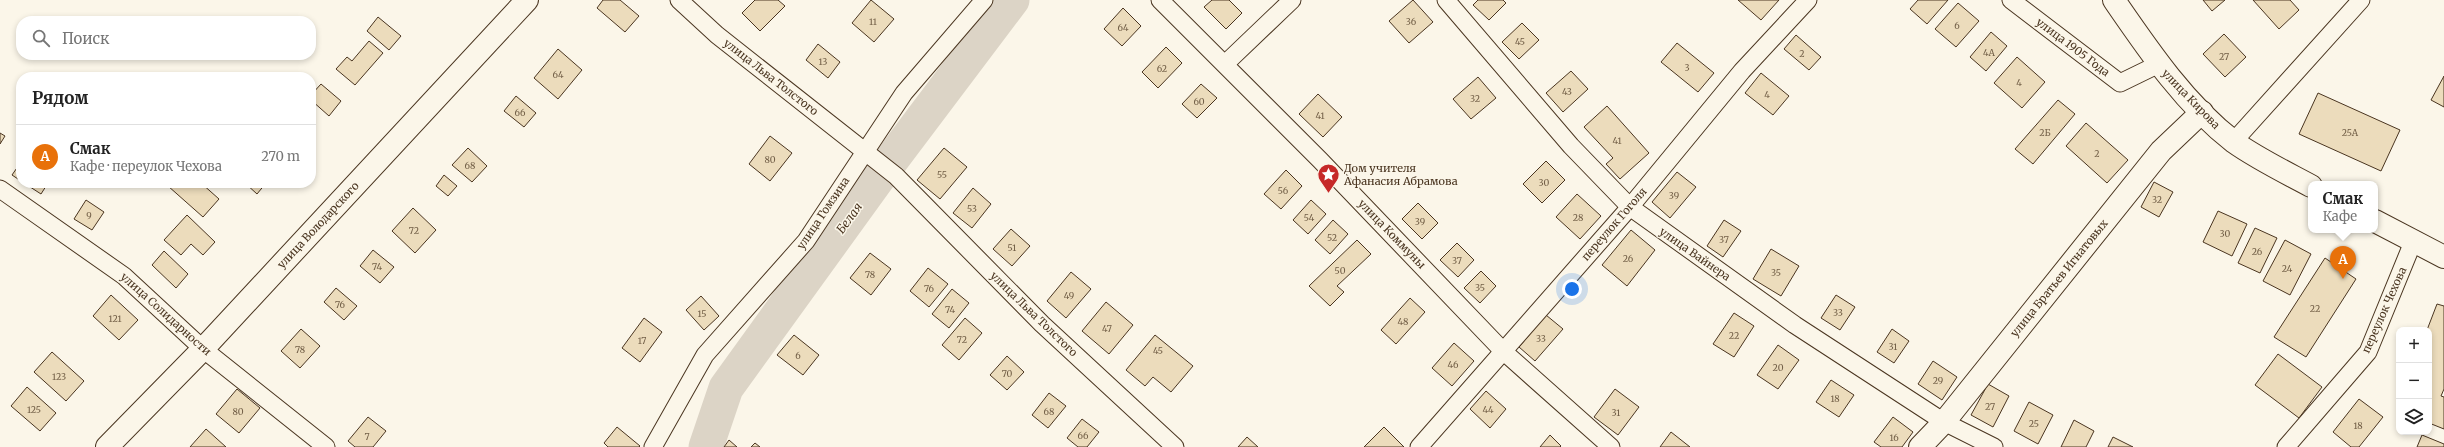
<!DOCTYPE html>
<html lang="ru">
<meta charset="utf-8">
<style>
:root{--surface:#fff;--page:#f6f6f6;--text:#222;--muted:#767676;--line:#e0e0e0;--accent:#2563eb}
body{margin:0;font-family:Merriweather,serif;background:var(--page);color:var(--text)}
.controls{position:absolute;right:12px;bottom:12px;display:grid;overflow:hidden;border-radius:8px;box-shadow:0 2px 6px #0003}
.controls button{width:36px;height:36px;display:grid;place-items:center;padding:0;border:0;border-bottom:1px solid var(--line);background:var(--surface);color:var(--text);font:20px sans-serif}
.you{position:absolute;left:1572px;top:289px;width:14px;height:14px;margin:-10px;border:3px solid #fff;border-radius:50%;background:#1a73e8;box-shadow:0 0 0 6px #1a73e833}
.badge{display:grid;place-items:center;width:26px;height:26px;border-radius:50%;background:var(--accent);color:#fff;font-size:13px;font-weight:700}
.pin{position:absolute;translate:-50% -33px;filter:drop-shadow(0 1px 2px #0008)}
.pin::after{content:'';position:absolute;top:21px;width:14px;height:12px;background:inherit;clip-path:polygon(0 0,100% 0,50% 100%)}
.popup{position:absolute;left:2308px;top:181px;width:70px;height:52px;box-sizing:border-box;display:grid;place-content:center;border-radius:8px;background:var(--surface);filter:drop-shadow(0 1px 3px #0005);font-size:13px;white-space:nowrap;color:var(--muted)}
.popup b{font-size:15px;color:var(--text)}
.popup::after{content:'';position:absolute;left:50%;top:100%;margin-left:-8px;border:8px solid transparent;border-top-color:var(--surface)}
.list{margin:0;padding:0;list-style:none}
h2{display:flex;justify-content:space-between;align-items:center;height:52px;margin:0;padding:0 16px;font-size:17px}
h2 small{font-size:13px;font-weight:400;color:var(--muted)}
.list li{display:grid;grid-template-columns:26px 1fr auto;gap:12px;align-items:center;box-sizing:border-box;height:64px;padding:0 16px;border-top:1px solid var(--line)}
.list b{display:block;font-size:15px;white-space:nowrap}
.list p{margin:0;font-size:13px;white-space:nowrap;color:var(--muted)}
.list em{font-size:13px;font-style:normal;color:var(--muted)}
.icon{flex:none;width:22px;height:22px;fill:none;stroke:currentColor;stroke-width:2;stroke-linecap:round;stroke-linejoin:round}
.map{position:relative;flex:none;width:2444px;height:447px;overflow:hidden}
.search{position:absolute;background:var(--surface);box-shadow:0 2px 6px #0003;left:16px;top:16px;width:300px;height:44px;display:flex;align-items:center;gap:10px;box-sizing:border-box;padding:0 14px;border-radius:16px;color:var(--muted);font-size:15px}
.panel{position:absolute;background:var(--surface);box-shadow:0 2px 6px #0003;left:16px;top:72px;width:300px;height:116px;border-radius:16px}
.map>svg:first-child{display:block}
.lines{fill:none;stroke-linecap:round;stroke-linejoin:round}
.river{stroke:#dcd4c6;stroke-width:35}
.building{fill:#ecdcbc;stroke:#4a3520}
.minor-casing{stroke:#4a3520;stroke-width:19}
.tertiary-casing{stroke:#4a3520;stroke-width:24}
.secondary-casing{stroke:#4a3520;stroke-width:24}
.minor{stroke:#fbf6e9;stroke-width:17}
.tertiary{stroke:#fbf6e9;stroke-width:22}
.secondary{stroke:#fbf6e9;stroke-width:22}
.labels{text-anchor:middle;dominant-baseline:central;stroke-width:3;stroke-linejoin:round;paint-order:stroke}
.number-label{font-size:9px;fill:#725f47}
.street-label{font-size:11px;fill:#4a3520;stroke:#fbf6e9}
.poi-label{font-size:11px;fill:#4a3520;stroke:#fbf6e9;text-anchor:start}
.water-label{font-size:12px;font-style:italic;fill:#4a3520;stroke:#fbf6e9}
</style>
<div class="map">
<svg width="2444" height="447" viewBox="0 0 2444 447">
<rect width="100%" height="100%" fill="#fbf6e9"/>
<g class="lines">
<polyline class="river" points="706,447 726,388 880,175 1012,0"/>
</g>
<g class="building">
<polygon points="603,0 620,0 639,16 625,32 597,8"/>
<polygon points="755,0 778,0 785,6 760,31 742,13"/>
<polygon points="871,0 894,19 874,42 852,23"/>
<polygon points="1212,0 1229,0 1242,13 1226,29 1204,7"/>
<polygon points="1413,0 1433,22 1409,43 1389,21"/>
<polygon points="1478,0 1503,0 1506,3 1489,20 1473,5"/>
<polygon points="1738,0 1779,0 1761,20"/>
<polygon points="1918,0 1948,0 1927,24 1910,9"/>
<polygon points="2203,0 2225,0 2212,11"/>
<polygon points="2253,0 2290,0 2299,10 2279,29"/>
<polygon points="1958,3 1979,21 1956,47 1935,29"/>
<polygon points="1123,8 1141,26 1122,46 1104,29"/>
<polygon points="378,17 401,36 389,50 367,31"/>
<polygon points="1522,23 1539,40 1519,59 1502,42"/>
<polygon points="1991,32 2007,46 1986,71 1970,57"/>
<polygon points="2224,34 2246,57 2225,77 2203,54"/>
<polygon points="1796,35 1821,57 1809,70 1784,49"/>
<polygon points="369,41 383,53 355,85 336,69 347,57 352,61"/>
<polygon points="1677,43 1714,73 1698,92 1661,62"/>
<polygon points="818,44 840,62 828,78 806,60"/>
<polygon points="1166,47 1182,63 1158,88 1142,72"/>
<polygon points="558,49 582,70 558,99 534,78"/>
<polygon points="2017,57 2045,82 2022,108 1994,83"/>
<polygon points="1571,71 1588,89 1563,112 1546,93"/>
<polygon points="1761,73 1789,96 1773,115 1745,93"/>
<polygon points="2444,76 2444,107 2431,100"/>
<polygon points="1478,77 1496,98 1471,119 1453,99"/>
<polygon points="321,84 341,101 329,116 311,100 311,95"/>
<polygon points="1201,84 1217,98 1197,118 1182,104"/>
<polygon points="2318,93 2400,130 2381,171 2299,134"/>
<polygon points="1318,94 1342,117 1323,137 1299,114"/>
<polygon points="516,96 536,113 524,127 504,111"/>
<polygon points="2058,100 2075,114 2033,164 2015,149"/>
<polygon points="1607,106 1649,153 1620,179 1606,164 1613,158 1584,127"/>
<polygon points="2086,123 2128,160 2107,183 2066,146"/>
<polygon points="0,133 5,136 0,144"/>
<polygon points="770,136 792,153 770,181 749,164"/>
<polygon points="468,148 487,166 472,182 452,165"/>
<polygon points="944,148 967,167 940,199 917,180"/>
<polygon points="1546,161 1565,180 1542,203 1523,184"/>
<polygon points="21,162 21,181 12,175"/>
<polygon points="1286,170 1302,186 1281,209 1264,194"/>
<polygon points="1677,172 1696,187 1670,218 1652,202"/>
<polygon points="444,175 457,186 448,196 436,186"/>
<polygon points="2154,182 2173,192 2159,217 2141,207"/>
<polygon points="24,183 48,183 41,194"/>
<polygon points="171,183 201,183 219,199 203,217 168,186"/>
<polygon points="245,183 266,183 257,194"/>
<polygon points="973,188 991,204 972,228 953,213"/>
<polygon points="1577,194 1601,216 1580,239 1556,217"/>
<polygon points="86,200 104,212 92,230 74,219"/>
<polygon points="1311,200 1326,214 1308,234 1293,220"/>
<polygon points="1418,203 1438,223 1422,239 1402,219"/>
<polygon points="413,208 436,230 415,253 392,231"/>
<polygon points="2218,211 2247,224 2232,256 2203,242"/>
<polygon points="187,215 215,242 203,255 191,244 181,255 164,240"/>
<polygon points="1333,220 1348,234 1330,254 1315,240"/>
<polygon points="1724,220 1741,231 1723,257 1707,246"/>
<polygon points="2255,228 2277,238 2260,273 2238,263"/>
<polygon points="1011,229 1030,246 1012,266 993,249"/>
<polygon points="1631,230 1655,250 1627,286 1602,265"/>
<polygon points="1357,240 1371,254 1337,286 1344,292 1330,306 1309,286"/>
<polygon points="2285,240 2311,254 2290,295 2263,281"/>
<polygon points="1457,243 1474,260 1458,277 1440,260"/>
<polygon points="1771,249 1799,266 1781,296 1753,279"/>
<polygon points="373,250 394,267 380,283 360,266"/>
<polygon points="164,251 188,274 176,288 152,265"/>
<polygon points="870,253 891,269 871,295 850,278"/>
<polygon points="2325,258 2356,279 2306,357 2274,337"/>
<polygon points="928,268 948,284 929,307 910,291"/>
<polygon points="1481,271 1496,286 1480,303 1464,288"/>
<polygon points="1071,272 1091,289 1066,318 1047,301"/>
<polygon points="336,288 357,306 344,320 324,302"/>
<polygon points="952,289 969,303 949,328 932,314"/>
<polygon points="111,295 138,320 119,340 93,316"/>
<polygon points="1836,295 1855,307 1840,330 1821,318"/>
<polygon points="701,296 719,316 704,330 686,310"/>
<polygon points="1410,298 1425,312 1396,344 1381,330"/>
<polygon points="1106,302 1133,325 1109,354 1082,331"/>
<polygon points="2437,304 2444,306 2444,389 2441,396 2444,397 2444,429 2429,423 2427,330"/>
<polygon points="1734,313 1754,326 1734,357 1713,344"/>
<polygon points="1546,315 1563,329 1535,361 1519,347"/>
<polygon points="644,318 662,332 640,362 622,348"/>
<polygon points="965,318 982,333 959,360 942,345"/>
<polygon points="301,329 320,346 300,368 281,351"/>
<polygon points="1892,329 1909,341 1894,363 1877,352"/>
<polygon points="794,335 819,355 803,375 777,355"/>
<polygon points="1155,335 1193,366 1171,392 1153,377 1145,386 1126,370"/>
<polygon points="1454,343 1474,361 1452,386 1432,368"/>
<polygon points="1778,345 1799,360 1778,389 1757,375"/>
<polygon points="52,352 84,381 66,401 34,372"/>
<polygon points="2278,354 2322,387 2299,418 2255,385"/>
<polygon points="1007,356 1024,372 1007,390 990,375"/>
<polygon points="1933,361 1957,377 1942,400 1918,384"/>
<polygon points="1831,380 1854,395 1839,417 1816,402"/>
<polygon points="1988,384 2009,396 1993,427 1971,415"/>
<polygon points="27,387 56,413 40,431 11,406"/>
<polygon points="237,389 260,408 239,433 216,414"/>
<polygon points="1615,389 1639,407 1618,435 1594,417"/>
<polygon points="1486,391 1506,409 1490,428 1470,409"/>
<polygon points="1049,393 1066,406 1048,428 1032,415"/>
<polygon points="2359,399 2383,417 2359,447 2351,447 2333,432"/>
<polygon points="2029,402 2053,415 2038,444 2014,431"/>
<polygon points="368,417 386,431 373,447 355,447 348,441"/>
<polygon points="1893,417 1913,432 1902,447 1881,447 1874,442"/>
<polygon points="1082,419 1099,432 1087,447 1078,447 1067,438"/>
<polygon points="2074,420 2094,431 2086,447 2061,447"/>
<polygon points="617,427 640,446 639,447 608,447 604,443"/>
<polygon points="1384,427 1404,447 1364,447"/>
<polygon points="206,429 226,447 190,447"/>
<polygon points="1671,432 1690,447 1660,447"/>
<polygon points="1550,435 1561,446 1560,447 1540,447"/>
<polygon points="2422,435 2444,444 2444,447 2417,447"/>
<polygon points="1247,437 1258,447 1238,447"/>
<polygon points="2113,437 2133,447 2108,447"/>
<polygon points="729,440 737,447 724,447"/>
<polygon points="755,443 760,447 751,447"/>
</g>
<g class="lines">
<defs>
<g id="minor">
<polyline points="679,0 717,35 896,176 1042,324 1175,447"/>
<polyline points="1160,0 1320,160 1503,351 1611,447"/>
<polyline points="1446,0 1571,146 1630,207 1795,325 1944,422 1994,447"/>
<polyline points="2011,0 2120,83 2159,64"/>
<polyline points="1225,64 1292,0"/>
<polyline points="2234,141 2361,0"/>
<polyline points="0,189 124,276 203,349 326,447"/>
<polyline points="653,447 705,355 806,241 904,93 984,0"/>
<polyline points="1419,447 1630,207 1742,71 1808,0"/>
<polyline points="2286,447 2368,352 2413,242"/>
</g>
<polyline id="tertiary" points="1920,447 1944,422 2161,151 2202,112"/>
<g id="secondary">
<path d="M 2114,0 C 2149,51 2185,104 2234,142 C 2258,159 2285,172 2311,186"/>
<polyline points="2375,221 2444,257"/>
<polyline points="107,447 203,349 527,0"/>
</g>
</defs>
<use href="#minor" class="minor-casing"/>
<use href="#tertiary" class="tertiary-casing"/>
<use href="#secondary" class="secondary-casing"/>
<use href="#minor" class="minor"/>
<use href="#tertiary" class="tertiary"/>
<use href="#secondary" class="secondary"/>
</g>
<defs>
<symbol id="sight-pin" viewBox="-11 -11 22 30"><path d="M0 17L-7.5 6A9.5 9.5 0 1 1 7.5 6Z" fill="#c62828" stroke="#fbf6e9"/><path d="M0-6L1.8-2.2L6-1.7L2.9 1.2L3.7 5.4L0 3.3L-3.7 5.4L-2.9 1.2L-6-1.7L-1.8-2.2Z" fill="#fff"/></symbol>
</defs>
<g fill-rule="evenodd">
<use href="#sight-pin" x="1316" y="162" width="25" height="34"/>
</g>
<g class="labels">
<g class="number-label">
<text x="873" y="21">11</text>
<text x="1411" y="21">36</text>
<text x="1957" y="25">6</text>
<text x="1123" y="27">64</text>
<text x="1520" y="41">45</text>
<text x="1989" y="52">4А</text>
<text x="1802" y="53">2</text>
<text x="2224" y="56">27</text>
<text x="823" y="61">13</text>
<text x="1687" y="67">3</text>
<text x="1162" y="68">62</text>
<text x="558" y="74">64</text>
<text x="2019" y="82">4</text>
<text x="1567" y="91">43</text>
<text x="1767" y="94">4</text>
<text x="1475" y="98">32</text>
<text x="1199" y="101">60</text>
<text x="520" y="112">66</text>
<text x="1320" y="115">41</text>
<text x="2045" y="132">2Б</text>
<text x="2350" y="132">25А</text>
<text x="1617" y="140">41</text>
<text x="2097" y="153">2</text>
<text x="770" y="159">80</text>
<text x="470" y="165">68</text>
<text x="942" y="174">55</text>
<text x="1544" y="182">30</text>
<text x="1283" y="190">56</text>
<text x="1674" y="195">39</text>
<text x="2157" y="199">32</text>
<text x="972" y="208">53</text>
<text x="89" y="215">9</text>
<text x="1309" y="217">54</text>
<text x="1578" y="217">28</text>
<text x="1420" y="221">39</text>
<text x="414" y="230">72</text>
<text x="2225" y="233">30</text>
<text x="1332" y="237">52</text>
<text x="1724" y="239">37</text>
<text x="1012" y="247">51</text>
<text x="2257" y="251">26</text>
<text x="1628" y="258">26</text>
<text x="1457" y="260">37</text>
<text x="377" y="266">74</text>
<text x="2287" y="268">24</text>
<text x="1340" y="270">50</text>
<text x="1776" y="272">35</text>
<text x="870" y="274">78</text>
<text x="1480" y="287">35</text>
<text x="929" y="288">76</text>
<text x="1069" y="295">49</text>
<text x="340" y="304">76</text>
<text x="2315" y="308">22</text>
<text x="950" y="309">74</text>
<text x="1838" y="312">33</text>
<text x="702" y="313">15</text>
<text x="115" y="318">121</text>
<text x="1403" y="321">48</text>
<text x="1107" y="328">47</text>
<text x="1734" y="335">22</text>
<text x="1541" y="338">33</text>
<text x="962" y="339">72</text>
<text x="642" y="340">17</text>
<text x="1893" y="346">31</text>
<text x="300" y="349">78</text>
<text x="1158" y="350">45</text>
<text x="798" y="355">6</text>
<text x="1453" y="364">46</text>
<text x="1778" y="367">20</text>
<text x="1007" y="373">70</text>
<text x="59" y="376">123</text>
<text x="1938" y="380">29</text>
<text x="1835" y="398">18</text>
<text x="1990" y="406">27</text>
<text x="34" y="409">125</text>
<text x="1488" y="409">44</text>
<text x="238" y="411">80</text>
<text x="1049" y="411">68</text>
<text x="1616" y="412">31</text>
<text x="2034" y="423">25</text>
<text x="2358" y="425">18</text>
<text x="1083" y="435">66</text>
<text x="367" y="436">7</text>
<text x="1894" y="437">16</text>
</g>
<g class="street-label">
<text transform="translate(2073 47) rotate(37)">улица 1905 Года</text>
<text transform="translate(771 77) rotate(38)">улица Льва Толстого</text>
<text transform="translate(2191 99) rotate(46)">улица Кирова</text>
<text transform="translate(823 213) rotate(-56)">улица Гомзина</text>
<text transform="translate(1614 224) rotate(-49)">переулок Гоголя</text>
<text transform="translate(318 225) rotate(-47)">улица Володарского</text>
<text transform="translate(1392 234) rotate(46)">улица Коммуны</text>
<text transform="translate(1695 254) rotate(35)">улица Вайнера</text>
<text transform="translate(2059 278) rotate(-51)">улица Братьев Игнатовых</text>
<text transform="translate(2384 310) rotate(-66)">переулок Чехова</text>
<text transform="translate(166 314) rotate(42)">улица Солидарности</text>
<text transform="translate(1034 314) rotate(44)">улица Льва Толстого</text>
</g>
<g class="poi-label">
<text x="1344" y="168">Дом учителя<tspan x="1344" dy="13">Афанасия Абрамова</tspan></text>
</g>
<g class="water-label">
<text transform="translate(849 218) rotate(-54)">Белая</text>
</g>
</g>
</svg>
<div class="controls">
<button>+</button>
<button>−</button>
<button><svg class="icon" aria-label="layers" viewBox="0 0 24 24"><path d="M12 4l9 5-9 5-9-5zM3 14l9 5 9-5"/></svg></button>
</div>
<div class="you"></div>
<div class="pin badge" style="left:2343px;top:279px;background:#e8710a">A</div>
<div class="popup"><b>Смак</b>Кафе</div>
<div class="search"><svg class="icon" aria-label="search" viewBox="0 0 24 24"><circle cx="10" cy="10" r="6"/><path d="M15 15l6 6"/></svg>Поиск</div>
<section class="panel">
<h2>Рядом<small></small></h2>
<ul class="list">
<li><span class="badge" style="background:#e8710a">A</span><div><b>Смак</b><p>Кафе · переулок Чехова</p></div><em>270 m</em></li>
</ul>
</section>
</div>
